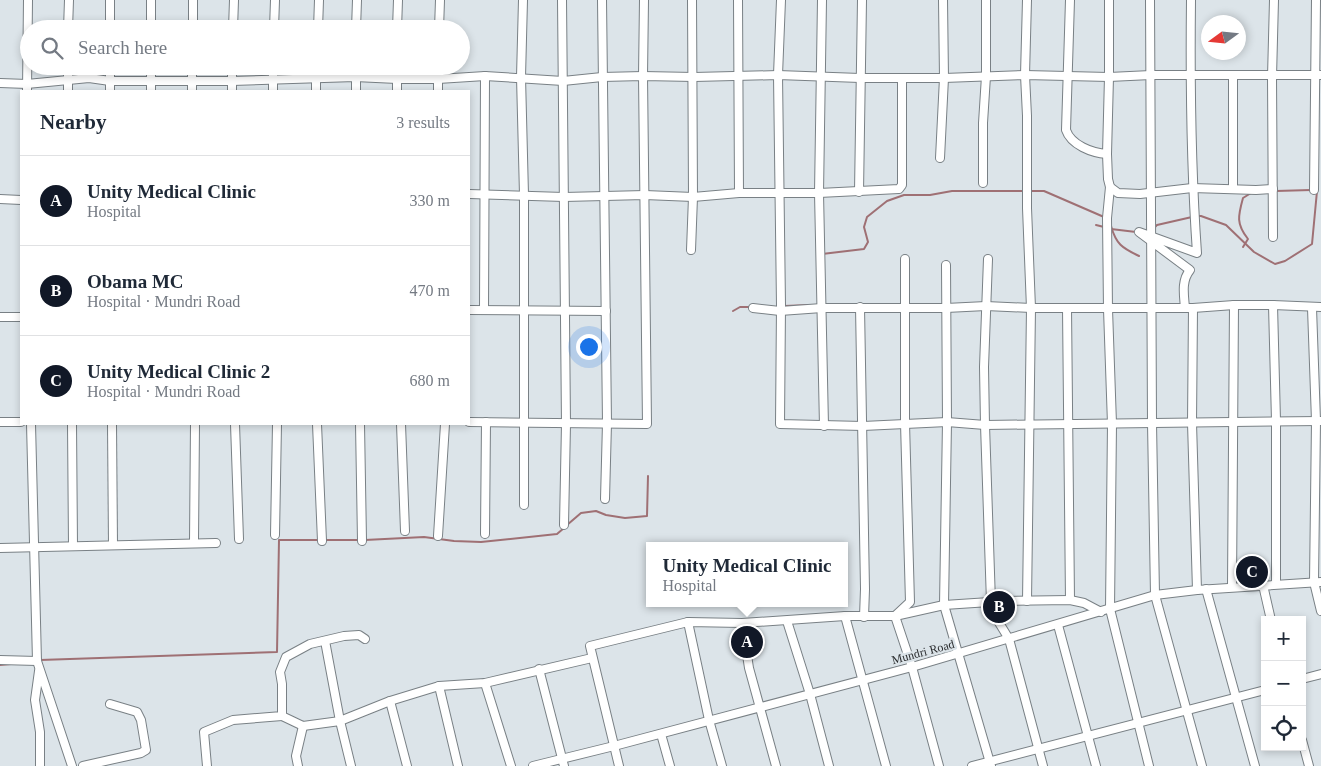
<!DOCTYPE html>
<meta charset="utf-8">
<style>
:root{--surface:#fff;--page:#f6f6f7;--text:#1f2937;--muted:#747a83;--line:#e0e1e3;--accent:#111827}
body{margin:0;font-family:"Times New Roman",serif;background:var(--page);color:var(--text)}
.controls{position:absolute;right:15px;bottom:15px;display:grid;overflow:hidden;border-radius:0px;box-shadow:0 2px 8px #0003}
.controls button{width:45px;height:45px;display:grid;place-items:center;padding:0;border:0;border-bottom:1px solid var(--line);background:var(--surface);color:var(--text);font:25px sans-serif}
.compass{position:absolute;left:1201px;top:15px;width:45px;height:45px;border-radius:50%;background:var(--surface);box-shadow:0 2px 8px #0003;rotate:255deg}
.you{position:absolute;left:588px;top:346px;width:18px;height:18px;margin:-12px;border:4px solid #fff;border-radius:50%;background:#1a73e8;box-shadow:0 0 0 8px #1a73e833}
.badge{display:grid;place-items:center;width:32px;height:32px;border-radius:50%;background:var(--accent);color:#fff;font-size:16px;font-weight:700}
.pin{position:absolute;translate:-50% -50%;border:2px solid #fff;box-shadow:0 1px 5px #0006}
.popup{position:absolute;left:646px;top:542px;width:202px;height:65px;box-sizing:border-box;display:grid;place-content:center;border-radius:0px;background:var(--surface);filter:drop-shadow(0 1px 4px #0005);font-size:16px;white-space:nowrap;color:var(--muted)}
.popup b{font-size:19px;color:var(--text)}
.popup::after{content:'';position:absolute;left:50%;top:100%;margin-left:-10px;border:10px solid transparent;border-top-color:var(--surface)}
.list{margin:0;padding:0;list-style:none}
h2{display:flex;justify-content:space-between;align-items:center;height:65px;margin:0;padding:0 20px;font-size:21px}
h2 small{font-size:16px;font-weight:400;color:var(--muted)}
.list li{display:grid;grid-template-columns:32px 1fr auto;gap:15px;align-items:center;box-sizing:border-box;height:90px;padding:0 20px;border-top:1px solid var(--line)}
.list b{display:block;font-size:19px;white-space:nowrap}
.list p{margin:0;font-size:16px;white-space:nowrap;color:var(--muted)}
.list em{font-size:16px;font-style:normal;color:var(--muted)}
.icon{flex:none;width:28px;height:28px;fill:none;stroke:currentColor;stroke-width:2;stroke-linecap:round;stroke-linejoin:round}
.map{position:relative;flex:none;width:1321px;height:766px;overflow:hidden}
.search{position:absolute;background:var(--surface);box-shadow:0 2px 8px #0003;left:20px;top:20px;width:450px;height:55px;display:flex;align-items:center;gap:12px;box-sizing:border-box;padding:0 18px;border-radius:28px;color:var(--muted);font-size:19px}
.panel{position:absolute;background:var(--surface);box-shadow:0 2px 8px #0003;left:20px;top:90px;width:450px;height:335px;border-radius:0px}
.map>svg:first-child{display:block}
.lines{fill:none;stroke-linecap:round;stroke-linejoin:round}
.stream{stroke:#9f7074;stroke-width:2}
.minor-casing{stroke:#798085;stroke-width:10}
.minor{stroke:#fff;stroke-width:8}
.labels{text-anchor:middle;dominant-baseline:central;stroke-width:4.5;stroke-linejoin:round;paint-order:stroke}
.street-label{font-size:12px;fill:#292b2d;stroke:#dce4e9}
</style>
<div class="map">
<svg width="1321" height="766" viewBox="0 0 1321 766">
<rect width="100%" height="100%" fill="#dce4e9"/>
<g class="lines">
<g class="stream">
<polyline points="1029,191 1044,191 1104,217"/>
<polyline points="1276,191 1311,190"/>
<polyline points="1197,216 1201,216 1226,225 1254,252 1275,264 1285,261 1312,244 1317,191"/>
<polyline points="1096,225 1104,227"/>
<path d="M 1111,226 C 1116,244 1122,248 1139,256"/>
<polyline points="1154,228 1157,225 1192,217"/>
<polyline points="1111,229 1136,232"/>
<path d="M 1243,247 L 1248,239 C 1236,224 1238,216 1243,198 L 1251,193"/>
<polyline points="822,254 864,249 868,242 864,227 867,217 887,201 904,195 930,195 952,191 1024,191"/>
<polyline points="784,306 810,305"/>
<polyline points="733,311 740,307 750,307"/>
<polyline points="567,525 581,513 596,511 606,515 625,518 647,516 648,476"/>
<polyline points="325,540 360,540"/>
<polyline points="365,540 424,537 454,541 481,542 557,534 564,528"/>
<polyline points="40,660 277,652 279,540 320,540"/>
<polyline points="0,665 11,664"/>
</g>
<defs>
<g id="minor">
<polyline points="110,0 110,29"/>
<polyline points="523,0 521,77 524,195 524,505"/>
<polyline points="562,0 566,424 564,525"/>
<polyline points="602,0 607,423 605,499"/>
<polyline points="738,0 739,193"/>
<polyline points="781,0 778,75 781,306 780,424 863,426 947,422 985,425 1321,421"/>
<polyline points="822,0 819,193 824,426"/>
<path d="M 1070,0 L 1066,130 C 1071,145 1092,153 1107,154"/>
<polyline points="1109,0 1109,77 1107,154 1108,179 1110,187 1118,193 1140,194 1192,188 1256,190 1273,189"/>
<polyline points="1150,0 1152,423 1155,595 1202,766"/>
<polyline points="68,29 69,0"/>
<polyline points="151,29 151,0"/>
<polyline points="193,29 193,0"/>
<polyline points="233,29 234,0"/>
<polyline points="274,29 275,0"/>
<polyline points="318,29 319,0"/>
<polyline points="356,29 357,0"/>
<polyline points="397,29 398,0"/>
<polyline points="439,29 440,0"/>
<polyline points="110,66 110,91"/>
<polyline points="356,66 356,91"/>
<polyline points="397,66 397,91"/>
<polyline points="438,66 438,91"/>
<polyline points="0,83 27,84 89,78 110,81 232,81 355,77 397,79 438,79 485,76 563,81 602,77 643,76 694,77 778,75 860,78 944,78 1025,75 1109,77 1151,75 1321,75"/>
<polyline points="27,91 28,0"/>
<polyline points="68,91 68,66"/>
<polyline points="151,91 151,66"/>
<polyline points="192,91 192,66"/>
<polyline points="232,91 232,66"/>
<polyline points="273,91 273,66"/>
<polyline points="316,91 316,66"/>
<polyline points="940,158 944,78 943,0"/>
<polyline points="983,183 983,123 986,76 986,0"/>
<polyline points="1110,187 1107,218 1108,309 1112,424 1110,609 1149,766"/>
<polyline points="1233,189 1233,76"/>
<polyline points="1314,190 1316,0"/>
<polyline points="859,192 862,0"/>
<polyline points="469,194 564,197 645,195 693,197 739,193 819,193 899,189 902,185 902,78"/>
<polyline points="0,199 21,200"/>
<polyline points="1273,237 1272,77 1274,0"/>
<polyline points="691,250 693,197 692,0"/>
<polyline points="905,259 905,423 910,602 895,616 912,667 939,766"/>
<polyline points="988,259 984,367 985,425 991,602 998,621 1009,639 1043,766"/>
<polyline points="946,265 947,422 944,605 991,766"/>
<polyline points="1273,305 1276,421 1276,584"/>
<polyline points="860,307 865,589 864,617"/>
<polyline points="753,308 780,311 822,308 946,308 986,306 1031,308 1193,308 1234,305 1273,305 1321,307"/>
<polyline points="1067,308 1070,600"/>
<path d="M 1185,308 C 1184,295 1181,281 1190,270 L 1139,232 L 1197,253 C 1191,168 1190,84 1191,0"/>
<polyline points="1193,308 1192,423 1197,590"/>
<polyline points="1312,308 1316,421 1314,582 1321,611"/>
<polyline points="469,310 606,311"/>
<polyline points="484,310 485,76"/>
<polyline points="0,317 21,317"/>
<polyline points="0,422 21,422"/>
<polyline points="469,422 647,424 643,76 644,0"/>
<polyline points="31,424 37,661 72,766"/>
<polyline points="72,424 73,546"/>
<polyline points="112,424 113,545"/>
<polyline points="235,424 239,539"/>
<polyline points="317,424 322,541"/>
<polyline points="360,424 362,541"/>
<polyline points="401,424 405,531"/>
<polyline points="485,534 486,422"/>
<polyline points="275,535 277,424"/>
<polyline points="438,536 445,424"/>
<polyline points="194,541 195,424"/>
<polyline points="0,548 216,543"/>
<polyline points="1263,585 1271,620"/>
<polyline points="1232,587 1234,305"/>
<polyline points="1206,589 1255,766"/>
<polyline points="1027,601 1031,308 1027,208 1027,116 1025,75 1027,0"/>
<polyline points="845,616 886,766"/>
<polyline points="787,621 810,694 829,766"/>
<polyline points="688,622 709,720 722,766"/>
<polyline points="742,623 749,668 776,766"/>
<polyline points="1058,625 1096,766"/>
<polyline points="325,641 340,721 351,766"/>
<polyline points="0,660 37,661"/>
<polyline points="539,669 564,766"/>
<polyline points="39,671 35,700 40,732 40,766"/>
<polyline points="1302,679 1321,674"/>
<polyline points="485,683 511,766"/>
<polyline points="439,686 458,766"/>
<polyline points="390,701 407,766"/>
<polyline points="282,716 303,726 340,721 390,701 439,686 485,683 592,658"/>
<polyline points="661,734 670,766"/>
<polyline points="1302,740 1309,766"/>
<polyline points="83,766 141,753 146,750 141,720 137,712 110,704"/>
<polyline points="207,766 204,732 233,720 282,716 282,684 280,672 286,657 310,644 344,636 359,635 365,639"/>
<polyline points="298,766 296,756 303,726"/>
<polyline points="533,766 614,746 912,667 1155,595 1197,590 1321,582"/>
<polyline points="619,766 590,646 688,622 742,623 845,616 895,616 944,605 1005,601 1070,600 1084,603 1101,612"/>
<polyline points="972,766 1265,690"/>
</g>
</defs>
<use href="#minor" class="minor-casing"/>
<use href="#minor" class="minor"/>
</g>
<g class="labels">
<g class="street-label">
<text transform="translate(923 652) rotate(-15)">Mundri Road</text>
</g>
</g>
</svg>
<div class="controls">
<button>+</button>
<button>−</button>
<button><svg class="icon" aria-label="locate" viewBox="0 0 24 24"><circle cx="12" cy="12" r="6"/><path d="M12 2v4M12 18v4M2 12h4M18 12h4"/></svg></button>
</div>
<svg class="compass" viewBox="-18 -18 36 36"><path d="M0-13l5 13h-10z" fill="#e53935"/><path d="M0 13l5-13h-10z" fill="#747a83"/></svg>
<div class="you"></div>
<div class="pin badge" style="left:747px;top:642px">A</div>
<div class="popup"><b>Unity Medical Clinic</b>Hospital</div>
<div class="pin badge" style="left:999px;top:607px">B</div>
<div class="pin badge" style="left:1252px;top:572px">C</div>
<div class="search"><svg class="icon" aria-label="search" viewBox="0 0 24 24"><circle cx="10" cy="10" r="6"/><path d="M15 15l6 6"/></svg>Search here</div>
<section class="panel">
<h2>Nearby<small>3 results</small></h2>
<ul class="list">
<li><span class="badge">A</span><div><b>Unity Medical Clinic</b><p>Hospital</p></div><em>330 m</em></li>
<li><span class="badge">B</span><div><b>Obama MC</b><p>Hospital · Mundri Road</p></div><em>470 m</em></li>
<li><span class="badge">C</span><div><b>Unity Medical Clinic 2</b><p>Hospital · Mundri Road</p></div><em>680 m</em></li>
</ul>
</section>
</div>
